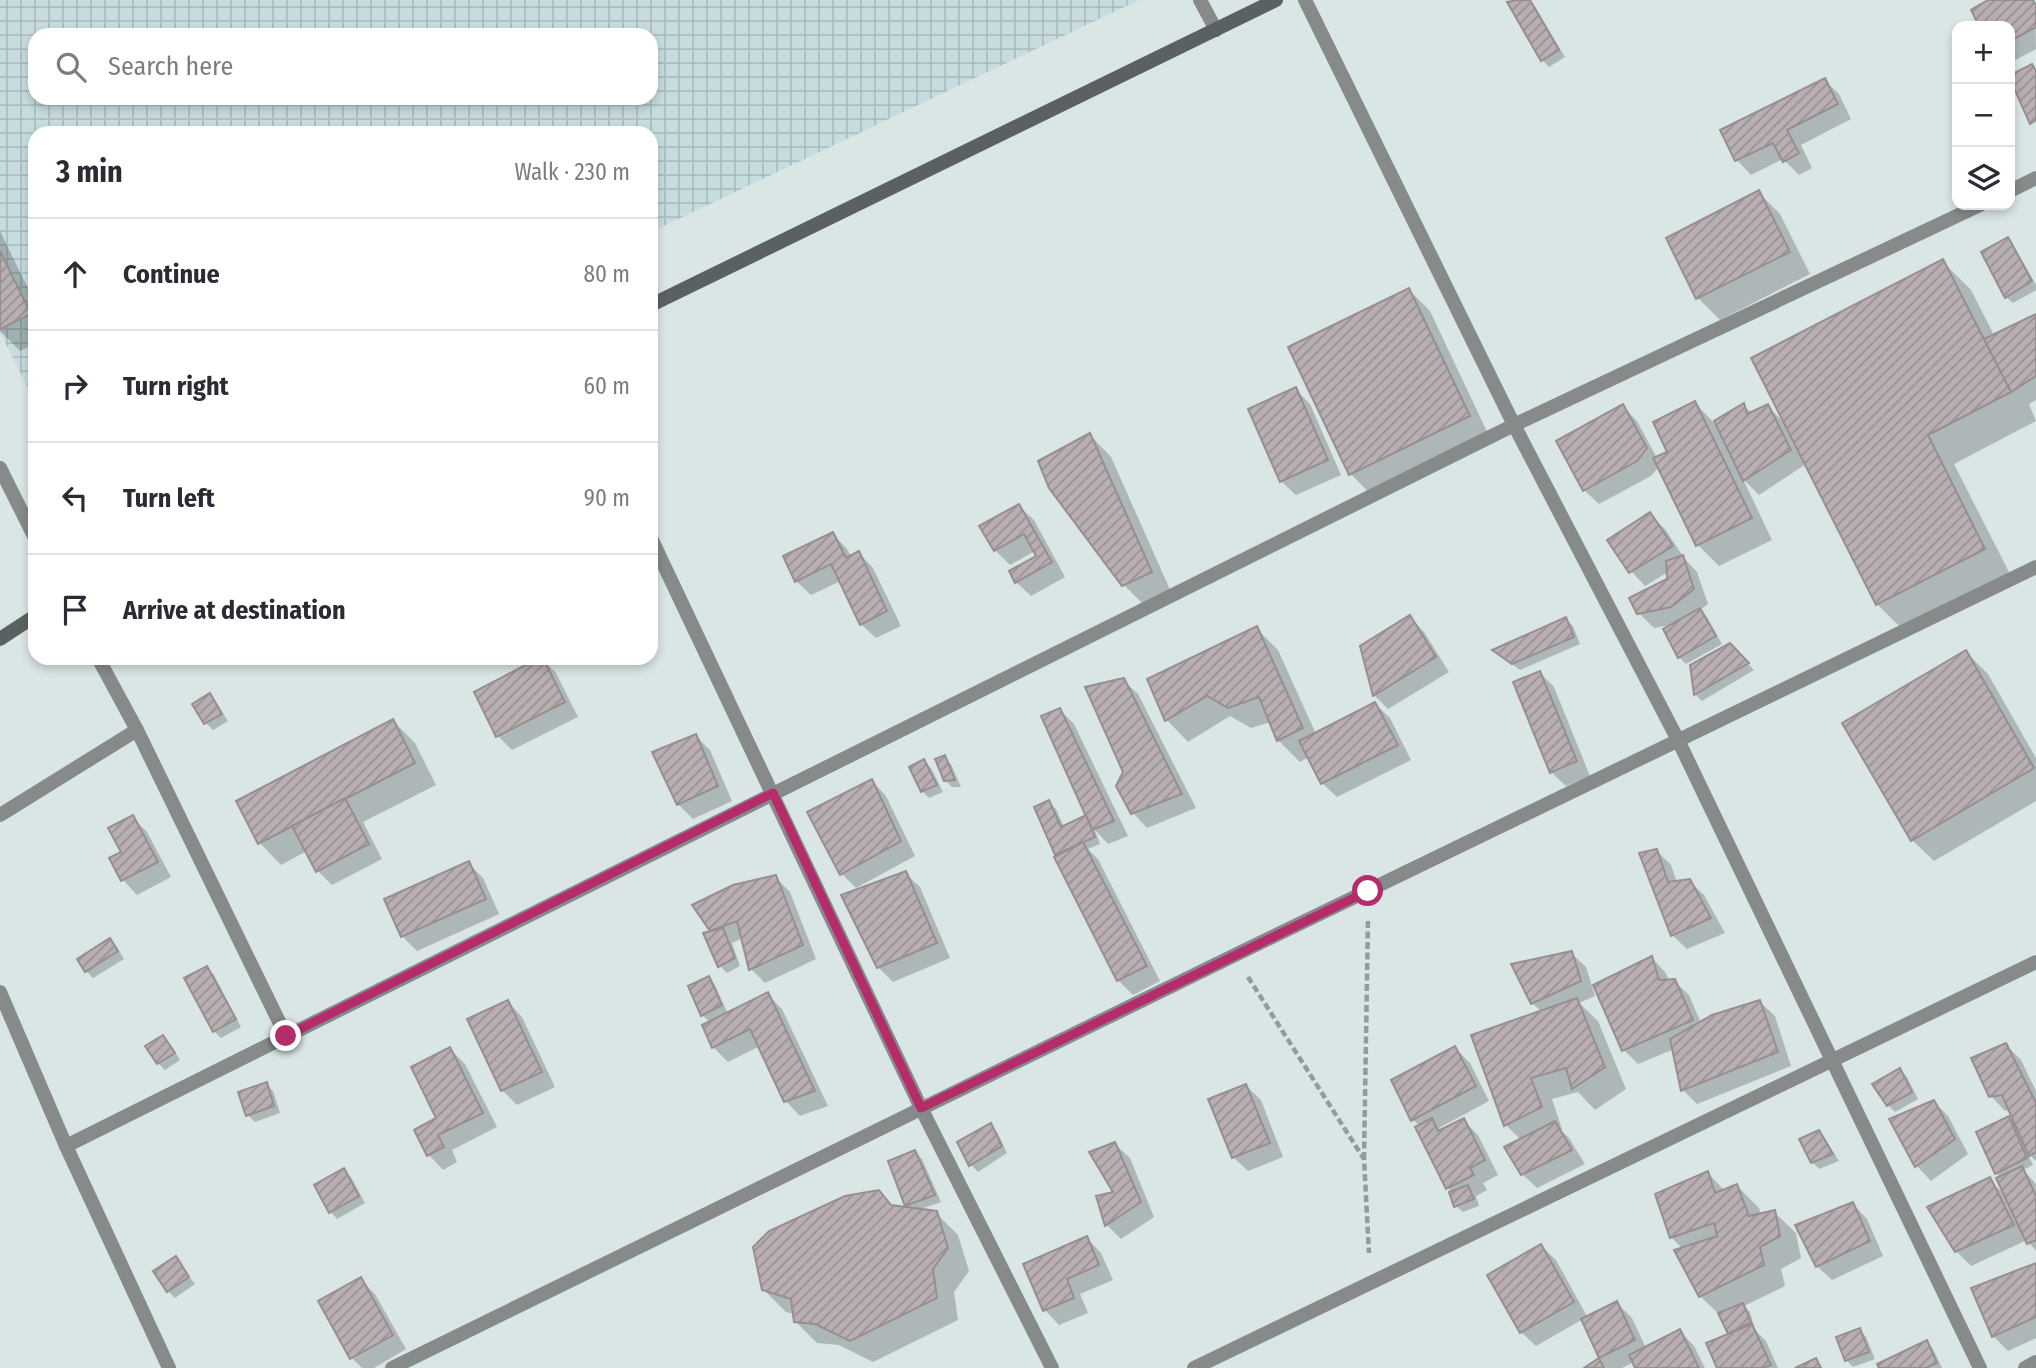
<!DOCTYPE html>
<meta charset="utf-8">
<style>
:root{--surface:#fff;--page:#f2f2f3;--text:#2b2b33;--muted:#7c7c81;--line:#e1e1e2}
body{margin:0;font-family:"Fira Sans Condensed",sans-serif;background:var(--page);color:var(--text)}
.controls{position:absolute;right:21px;top:21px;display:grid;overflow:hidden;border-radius:14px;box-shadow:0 4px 10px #0003}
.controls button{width:63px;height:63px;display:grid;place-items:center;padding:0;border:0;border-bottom:2px solid var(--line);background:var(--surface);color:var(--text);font:35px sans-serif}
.stop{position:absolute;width:21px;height:21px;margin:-16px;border:5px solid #b52c6b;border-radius:50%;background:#fff}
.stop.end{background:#b52c6b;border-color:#fff;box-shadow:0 2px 7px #0008}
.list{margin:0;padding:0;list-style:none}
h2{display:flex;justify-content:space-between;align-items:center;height:91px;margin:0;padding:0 28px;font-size:30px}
h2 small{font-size:23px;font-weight:400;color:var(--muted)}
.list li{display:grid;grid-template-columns:46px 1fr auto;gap:21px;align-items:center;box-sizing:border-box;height:112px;padding:0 28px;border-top:2px solid var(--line)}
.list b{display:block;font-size:26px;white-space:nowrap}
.list em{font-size:23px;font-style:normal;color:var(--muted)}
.icon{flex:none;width:38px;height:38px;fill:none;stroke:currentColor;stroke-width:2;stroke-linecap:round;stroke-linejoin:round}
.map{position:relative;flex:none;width:2036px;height:1368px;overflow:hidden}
.search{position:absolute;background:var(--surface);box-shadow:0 4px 10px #0003;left:28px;top:28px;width:630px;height:77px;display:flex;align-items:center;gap:18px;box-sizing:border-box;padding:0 24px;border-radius:21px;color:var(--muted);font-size:26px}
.panel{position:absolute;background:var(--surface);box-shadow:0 4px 10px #0003;left:28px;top:126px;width:630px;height:539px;border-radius:21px}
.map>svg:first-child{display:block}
.industrial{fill:url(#industrial-grid);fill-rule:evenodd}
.shadow{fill:#0003}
.building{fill:url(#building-hatch);stroke:#978e90;stroke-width:2}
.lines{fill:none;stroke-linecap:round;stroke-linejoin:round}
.path{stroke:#939b9b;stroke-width:4.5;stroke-dasharray:7 3.5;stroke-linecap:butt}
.street{stroke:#868a8b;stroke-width:14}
.secondary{stroke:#5b6162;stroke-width:14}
.route{stroke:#b52c6b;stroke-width:9}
</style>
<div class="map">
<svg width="2036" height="1368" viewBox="0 0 2036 1368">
<defs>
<pattern id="industrial-grid" width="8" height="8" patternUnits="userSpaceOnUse" patternTransform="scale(1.75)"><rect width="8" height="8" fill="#c7dcde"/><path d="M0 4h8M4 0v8" fill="none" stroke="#acbec0"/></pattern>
<pattern id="building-hatch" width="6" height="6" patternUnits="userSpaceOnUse" patternTransform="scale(1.75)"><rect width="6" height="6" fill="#b9afb2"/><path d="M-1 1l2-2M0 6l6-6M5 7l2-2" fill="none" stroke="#979092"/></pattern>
</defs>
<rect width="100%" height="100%" fill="#dae5e6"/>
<path class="industrial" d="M 0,0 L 1139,0 L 651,232 L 651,133 L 35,133 L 35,402 L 0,332 ZM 35,35 L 651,35 L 651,98 L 35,98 Z"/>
<g class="shadow">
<polygon points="1528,0 1535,7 1565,57 1549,67 1542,60"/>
<polygon points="1992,0 2035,0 2036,49 2010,63 2010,26 1981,26 1974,11"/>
<polygon points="1824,80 1839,94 1851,119 1801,145 1812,168 1799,175 1783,159 1751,175 1737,160"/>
<polygon points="1759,193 1780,214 1810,274 1720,320 1698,298 1668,239"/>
<polygon points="0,231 35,303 35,344 20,351 0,331"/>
<polygon points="2008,239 2014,246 2036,285 2036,290 2013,303 2006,297"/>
<polygon points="1943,262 1971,290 1994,335 2036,316 2036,400 2029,404 2036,421 1954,464 2012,578 1905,632 1877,604 1806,464 1759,495 1743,479 1772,540 1719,566 1697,544 1659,466 1651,476 1599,504 1584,490 1623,407 1637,421 1657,458 1669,453 1695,403 1714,423 1744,406 1752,413 1767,406 1786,424"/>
<polygon points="1409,290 1430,311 1490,438 1372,496 1351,474"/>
<polygon points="1295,389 1310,404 1341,475 1296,495 1281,481"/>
<polygon points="1090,435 1111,457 1172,594 1145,606 1123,584"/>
<polygon points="1019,506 1034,520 1065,577 1031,596 1016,582 1038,557 1035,551 1010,565 995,550"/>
<polygon points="1650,515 1665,529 1684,558 1697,572 1708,604 1700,610 1707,617 1722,644 1686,664 1679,657 1675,624 1654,628 1639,613 1669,581 1668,572 1645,586 1631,571"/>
<polygon points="833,534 847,549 851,557 859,553 873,568 901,626 876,638 861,624 841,581 811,595 796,581"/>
<polygon points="1410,617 1424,632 1449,672 1388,709 1374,695"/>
<polygon points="1566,619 1573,626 1580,644 1520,670 1495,651"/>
<polygon points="1256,628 1278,650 1316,734 1375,704 1390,718 1411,760 1337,797 1322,783 1309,757 1300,762 1278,740 1271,722 1251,728 1230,716 1188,742 1167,720 1149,680"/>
<polygon points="1730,645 1754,670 1702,701 1695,694"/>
<polygon points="1966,652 1988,674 2036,758 2036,801 1934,861 1912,840"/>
<polygon points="542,659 556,673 578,717 512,750 498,736"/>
<polygon points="1540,673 1554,687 1590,776 1566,786 1551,772"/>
<polygon points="1123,680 1138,694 1196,808 1147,828 1133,813 1125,772"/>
<polygon points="210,695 216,702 228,721 213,730 206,723 195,704"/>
<polygon points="1060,710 1074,724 1128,836 1108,844 1095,830 1100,844 1088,849 1098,859 1160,981 1133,995 1118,980 1056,854 1049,802 1056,809 1064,827 1088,816"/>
<polygon points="393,721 415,743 436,785 363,822 382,859 332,885 318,871 307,851 281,865 260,843"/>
<polygon points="696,736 710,750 732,801 693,819 678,804"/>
<polygon points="944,757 951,764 961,787 952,787 945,780"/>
<polygon points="924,762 931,768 943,792 929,798 922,791 911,768"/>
<polygon points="872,781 886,796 915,856 856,888 842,874"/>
<polygon points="132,817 147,832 171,877 137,895 123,880 123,853"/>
<polygon points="1657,851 1671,865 1677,882 1689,881 1704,895 1725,933 1687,949 1672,935"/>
<polygon points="468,863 483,878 499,914 417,951 402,936"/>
<polygon points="905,873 920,887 950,958 893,982 878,967"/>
<polygon points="775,877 790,892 816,959 765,983 751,969 743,938 732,943 740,966 727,973 720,966 714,932 712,930"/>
<polygon points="110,940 117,947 124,959 93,978 86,971"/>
<polygon points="1571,953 1586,967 1595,996 1579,1003 1598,1021 1626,1089 1595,1110 1578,1092 1552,1099 1562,1129 1561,1130 1569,1138 1585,1164 1537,1188 1522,1174 1521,1140 1506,1125 1542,1012 1532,1003"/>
<polygon points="1652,958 1666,973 1669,981 1674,981 1689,995 1701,1023 1760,1002 1775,1016 1791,1066 1697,1104 1683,1090 1674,1049 1638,1064 1624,1050"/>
<polygon points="207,968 214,975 241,1027 221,1038 214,1031"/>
<polygon points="709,978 715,985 728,1014 767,994 782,1009 828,1106 800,1116 786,1101 760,1046 728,1062 713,1047 710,1022 702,1015"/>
<polygon points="508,1002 522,1017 555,1087 517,1105 502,1090"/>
<polygon points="163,1037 170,1044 180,1060 165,1070 158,1063"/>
<polygon points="2006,1045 2021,1060 2036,1091 2036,1161 2028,1154 2033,1165 2023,1170 2036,1184 2036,1251 2027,1240 1971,1266 1956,1251 1989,1179 2005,1195 2001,1178 1996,1173 2009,1118 2017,1126 2010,1110 2005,1111 1991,1096"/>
<polygon points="1455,1048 1470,1063 1489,1101 1439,1128 1442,1131 1463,1120 1478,1135 1498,1175 1483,1183 1487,1190 1476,1196 1479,1206 1463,1212 1456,1206 1452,1193 1448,1188 1417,1128 1420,1126 1413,1120"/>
<polygon points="450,1049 465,1064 497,1127 452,1150 457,1162 443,1170 429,1155 438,1119"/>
<polygon points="1900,1070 1907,1077 1918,1099 1895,1112 1888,1105"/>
<polygon points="266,1084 273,1091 280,1113 255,1122 248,1115"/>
<polygon points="1246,1086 1261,1100 1283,1157 1248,1171 1233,1157"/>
<polygon points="1934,1102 1948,1116 1968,1154 1931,1181 1917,1166 1892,1120"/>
<polygon points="990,1126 997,1132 1007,1153 978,1172 971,1165 960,1143"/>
<polygon points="1818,1132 1825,1139 1839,1161 1819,1169 1812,1162"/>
<polygon points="1115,1144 1130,1158 1154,1217 1121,1239 1107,1225 1098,1198 1116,1193"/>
<polygon points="915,1152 922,1159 941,1202 918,1210 936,1213 958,1235 969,1271 954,1292 958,1320 873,1362 839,1345 817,1343 795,1321 795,1314 786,1312 764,1290 878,1192 893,1207 911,1209 907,1205"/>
<polygon points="344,1170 351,1177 365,1203 337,1219 331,1212"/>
<polygon points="1708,1173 1725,1191 1737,1186 1759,1208 1761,1215 1774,1212 1796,1233 1801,1258 1781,1269 1785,1286 1744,1306 1750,1312 1755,1330 1766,1341 1778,1368 1719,1368 1731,1334 1723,1318 1700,1296 1683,1249 1671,1237"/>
<polygon points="1853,1204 1867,1219 1883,1256 1832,1280 1817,1266"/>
<polygon points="1087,1238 1101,1253 1113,1280 1080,1294 1088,1313 1059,1325 1045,1310"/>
<polygon points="1541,1246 1556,1260 1588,1318 1617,1303 1632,1318 1646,1348 1680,1331 1694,1346 1705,1368 1637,1368 1634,1362 1622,1368 1587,1368 1601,1359 1583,1319 1536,1346 1521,1332"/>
<polygon points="175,1258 195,1284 175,1298 168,1291"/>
<polygon points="2036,1265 2036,1338 2008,1351 1993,1336"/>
<polygon points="361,1280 375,1294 406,1349 374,1368 362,1368 352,1358"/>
<polygon points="1859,1330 1866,1337 1875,1359 1853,1367 1846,1360"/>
<polygon points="1927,1342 1933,1349 1942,1368 1881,1368"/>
</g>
<g class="building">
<polygon points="1517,0 1530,0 1559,50 1541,61 1507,2"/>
<polygon points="1988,0 2032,0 2036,5 2036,27 2010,41 2010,26 1979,26 1971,10"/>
<polygon points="2032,64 2036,71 2036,120 2030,124 2010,79 2010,75"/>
<polygon points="1825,78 1838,104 1787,130 1799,153 1783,162 1773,143 1735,161 1720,130"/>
<polygon points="1759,190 1790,252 1696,299 1666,238"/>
<polygon points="2008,237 2032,281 2005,298 1981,252"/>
<polygon points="0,251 31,314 0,329"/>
<polygon points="1943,259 2011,392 1928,435 1985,549 1876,605 1751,358"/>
<polygon points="1409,288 1470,416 1349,475 1288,347"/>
<polygon points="2036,314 2036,376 2011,392 1984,339"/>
<polygon points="1296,387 1328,460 1280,482 1248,409"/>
<polygon points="1695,401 1752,518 1696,546 1653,458 1667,452 1653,422"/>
<polygon points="1744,403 1747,414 1768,404 1791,450 1743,481 1714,421"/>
<polygon points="1623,404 1647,448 1637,461 1583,491 1556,441"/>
<polygon points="1090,433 1152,572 1122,586 1049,488 1038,461"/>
<polygon points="1019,504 1052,562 1015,583 1009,571 1036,556 1024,534 994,551 979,526"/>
<polygon points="1650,512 1673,546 1629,573 1607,540"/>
<polygon points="833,532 846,558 859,551 887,611 860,625 831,564 795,582 783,556"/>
<polygon points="1683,555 1694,589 1671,607 1637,614 1629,598 1667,579 1666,561"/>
<polygon points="1700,608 1716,636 1678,658 1663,629"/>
<polygon points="1410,615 1436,657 1373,696 1360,646"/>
<polygon points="1566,617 1574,637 1512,664 1492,650"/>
<polygon points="1257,626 1303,728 1277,741 1259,697 1228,708 1207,696 1165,721 1147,679"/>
<polygon points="1730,643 1749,663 1694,695 1690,665"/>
<polygon points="1966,650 2034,768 1911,841 1842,723"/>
<polygon points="539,658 543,658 565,702 496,737 474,692"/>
<polygon points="1540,671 1577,761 1550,773 1513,682"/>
<polygon points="1124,678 1182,794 1131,814 1116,786 1123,772 1085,687"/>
<polygon points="210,693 222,714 204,724 192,704"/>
<polygon points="1375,702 1398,745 1321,784 1299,741"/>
<polygon points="1060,708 1114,821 1092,830 1041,716"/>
<polygon points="393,719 415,763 258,844 236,801"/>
<polygon points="696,734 718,786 677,805 652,752"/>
<polygon points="945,755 955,780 944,781 935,759"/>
<polygon points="924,759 937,785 921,792 909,767"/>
<polygon points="872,779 901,841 840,875 807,812"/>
<polygon points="345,798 369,844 316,872 292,826"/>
<polygon points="1049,800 1061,827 1086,815 1095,837 1055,855 1034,807"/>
<polygon points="133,815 158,862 121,881 109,858 121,852 108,828"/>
<polygon points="1083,842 1147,966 1117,981 1054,857"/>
<polygon points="1657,849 1668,882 1690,879 1711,918 1671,936 1639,853"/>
<polygon points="469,861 486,899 401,937 384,899"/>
<polygon points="906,871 937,943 877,968 841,895"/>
<polygon points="776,875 803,945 749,970 737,921 710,931 692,905 733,885"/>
<polygon points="723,928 735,958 718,967 703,933"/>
<polygon points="110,938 118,951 85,972 77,959"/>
<polygon points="1572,951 1581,981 1531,1004 1511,964"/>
<polygon points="1652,956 1659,980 1675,979 1693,1020 1622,1051 1593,985"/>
<polygon points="207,966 236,1019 213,1032 184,978"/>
<polygon points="709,976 722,1005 701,1016 688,986"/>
<polygon points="768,992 815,1091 784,1102 750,1029 712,1048 702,1025"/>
<polygon points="1577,998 1605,1067 1572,1089 1566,1068 1531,1078 1542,1107 1504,1126 1471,1035"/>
<polygon points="508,1000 542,1072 501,1091 467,1019"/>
<polygon points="1760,1000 1778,1052 1681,1091 1670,1039 1712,1015"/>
<polygon points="163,1035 175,1053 157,1064 145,1046"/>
<polygon points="2006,1043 2036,1103 2036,1152 2029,1156 2002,1095 1989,1097 1971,1058"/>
<polygon points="1455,1046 1476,1086 1411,1121 1391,1080"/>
<polygon points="450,1047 483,1113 438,1135 444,1147 427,1156 414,1130 436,1118 411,1067"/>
<polygon points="1900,1068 1912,1092 1887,1106 1872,1084"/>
<polygon points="267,1082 274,1106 246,1116 238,1092"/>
<polygon points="1246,1084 1270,1143 1232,1158 1208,1099"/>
<polygon points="1934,1100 1955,1139 1915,1167 1889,1119"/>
<polygon points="2009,1116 2027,1158 1995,1174 1976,1132"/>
<polygon points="1432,1118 1438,1131 1464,1118 1485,1160 1470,1168 1474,1175 1446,1189 1415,1127"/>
<polygon points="1555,1121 1572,1150 1521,1175 1504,1147"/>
<polygon points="991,1123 1002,1146 969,1166 957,1142"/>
<polygon points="1819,1130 1833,1154 1811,1163 1799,1139"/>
<polygon points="1115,1142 1141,1202 1105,1226 1096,1196 1113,1192 1089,1152"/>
<polygon points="915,1150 935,1195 905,1206 888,1161"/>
<polygon points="2022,1166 2036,1196 2036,1240 2027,1244 1996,1178"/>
<polygon points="344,1168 359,1196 329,1213 314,1185"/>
<polygon points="1708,1171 1715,1193 1737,1184 1749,1216 1775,1210 1780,1236 1760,1247 1764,1265 1699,1297 1674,1250 1717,1236 1714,1223 1670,1238 1655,1194"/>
<polygon points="1990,1177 2014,1225 1955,1252 1927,1207"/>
<polygon points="1468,1185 1474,1199 1454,1207 1449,1192"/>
<polygon points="879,1190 891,1205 937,1211 948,1248 933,1269 937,1298 850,1341 815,1324 794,1322 791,1299 762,1290 753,1247 769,1231 845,1196"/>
<polygon points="1853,1202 1870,1241 1816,1267 1795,1225"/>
<polygon points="1087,1236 1099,1265 1067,1279 1074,1298 1043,1311 1023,1264"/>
<polygon points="1541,1244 1574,1302 1520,1333 1487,1275"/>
<polygon points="176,1256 189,1277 167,1292 153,1271"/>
<polygon points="2036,1263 2036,1317 1992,1337 1971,1288"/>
<polygon points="361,1277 393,1335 350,1359 318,1301"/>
<polygon points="1617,1301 1635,1340 1599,1358 1581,1319"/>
<polygon points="1743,1303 1751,1322 1728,1334 1718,1313"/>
<polygon points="1752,1324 1771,1365 1763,1368 1717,1368 1706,1343"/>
<polygon points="1860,1328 1869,1352 1845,1361 1836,1337"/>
<polygon points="1680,1329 1699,1368 1635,1368 1629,1355"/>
<polygon points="1927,1340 1937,1363 1926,1368 1879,1368 1877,1364"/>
<polygon points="1599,1358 1604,1368 1584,1368"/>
<polygon points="1816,1358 1821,1368 1795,1368"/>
</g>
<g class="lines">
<g class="path">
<polyline points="1248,977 1364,1159 1369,1253"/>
<polyline points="1364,1159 1368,919"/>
</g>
<g class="street">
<polyline points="1200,0 1216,30"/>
<polyline points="1305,0 1514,425 1678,740 1980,1368"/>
<polyline points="2010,191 2036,178"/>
<polyline points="0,468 35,538"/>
<polyline points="651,538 921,1108 1052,1368"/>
<polyline points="98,658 137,730 286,1036"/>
<polyline points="0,815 137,730"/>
<polyline points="0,992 66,1146 169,1368"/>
<polyline points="66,1146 1514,425 1980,205"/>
<polyline points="392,1368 1235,955 2036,567"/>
<polyline points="1194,1368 2036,962"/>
<polyline points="2025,1368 2036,1362"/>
</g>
<g class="secondary">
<polyline points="651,305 1276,0"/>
<polyline points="0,639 35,616"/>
</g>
</g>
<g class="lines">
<polyline class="route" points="286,1036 773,793 921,1108 1368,891"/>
</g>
</svg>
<div class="controls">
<button>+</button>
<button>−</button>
<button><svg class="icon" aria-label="layers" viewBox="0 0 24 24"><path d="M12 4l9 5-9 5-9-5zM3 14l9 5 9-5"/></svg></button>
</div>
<div class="stop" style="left:1368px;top:891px"></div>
<div class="stop end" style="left:286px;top:1036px"></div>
<div class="search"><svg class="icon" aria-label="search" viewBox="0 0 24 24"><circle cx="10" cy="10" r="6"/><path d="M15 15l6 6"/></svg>Search here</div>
<section class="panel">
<h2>3 min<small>Walk · 230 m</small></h2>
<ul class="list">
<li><svg class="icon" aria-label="ahead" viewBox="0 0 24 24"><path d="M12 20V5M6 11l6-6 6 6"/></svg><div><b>Continue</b></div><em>80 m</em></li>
<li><svg class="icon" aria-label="right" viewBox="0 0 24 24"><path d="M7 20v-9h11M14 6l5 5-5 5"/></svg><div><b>Turn right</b></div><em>60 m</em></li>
<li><svg class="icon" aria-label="left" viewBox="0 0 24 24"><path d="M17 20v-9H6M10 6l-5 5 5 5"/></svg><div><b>Turn left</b></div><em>90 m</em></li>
<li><svg class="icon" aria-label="arrive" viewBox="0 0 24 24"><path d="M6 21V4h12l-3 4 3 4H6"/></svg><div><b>Arrive at destination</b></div></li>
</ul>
</section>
</div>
